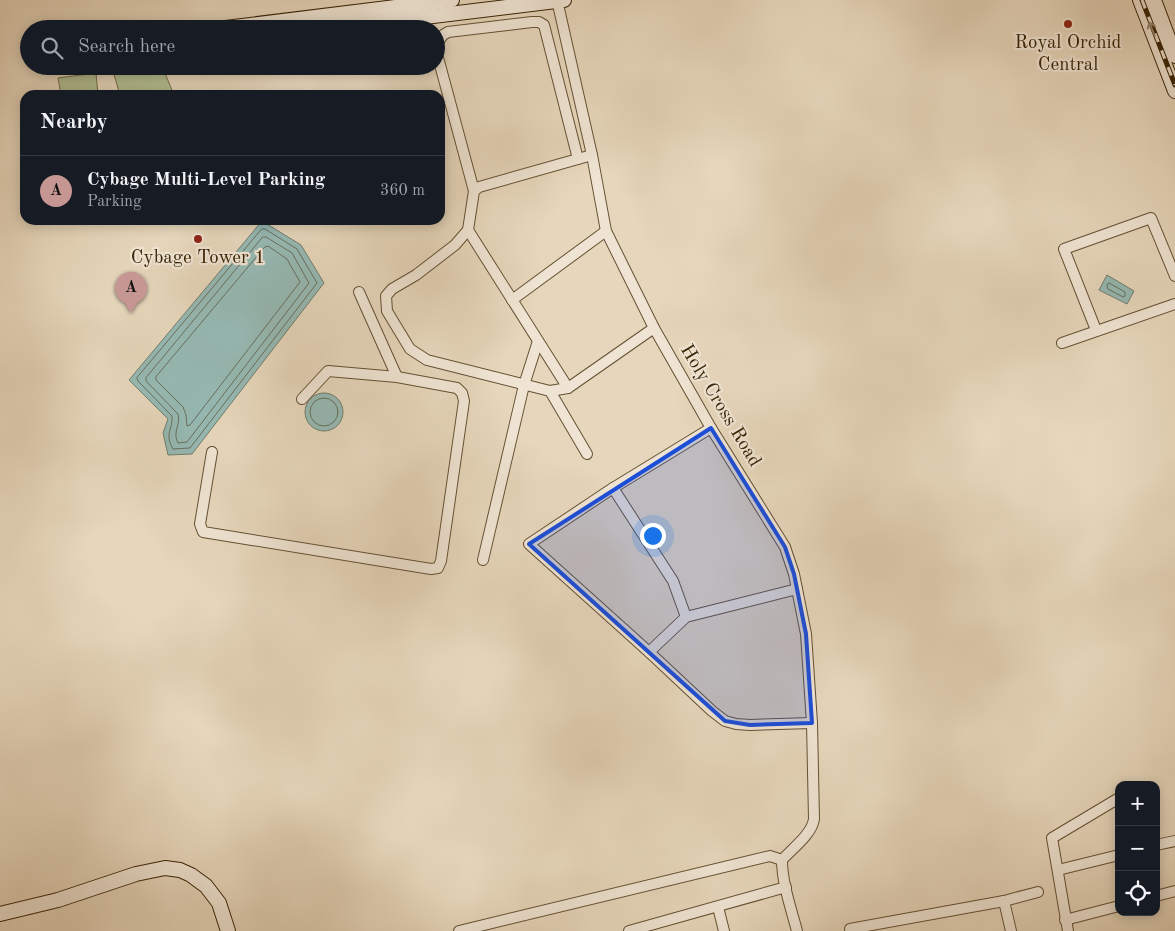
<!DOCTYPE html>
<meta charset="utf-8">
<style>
:root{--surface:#171b24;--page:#20242c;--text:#f1f3f6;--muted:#9ea1a6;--line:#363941;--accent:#c59692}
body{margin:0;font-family:"Old Standard TT",serif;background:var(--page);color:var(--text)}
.controls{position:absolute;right:15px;bottom:15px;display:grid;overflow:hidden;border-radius:10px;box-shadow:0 2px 12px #0003}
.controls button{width:45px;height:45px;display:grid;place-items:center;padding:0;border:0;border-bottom:1px solid var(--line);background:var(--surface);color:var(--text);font:25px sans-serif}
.you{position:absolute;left:652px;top:535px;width:18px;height:18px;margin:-12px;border:4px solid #fff;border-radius:50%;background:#1a73e8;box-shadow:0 0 0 8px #1a73e833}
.badge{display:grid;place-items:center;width:32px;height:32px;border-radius:50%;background:var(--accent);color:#111;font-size:16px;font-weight:700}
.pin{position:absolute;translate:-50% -41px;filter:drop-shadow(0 1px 2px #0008)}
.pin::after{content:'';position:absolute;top:26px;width:18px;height:15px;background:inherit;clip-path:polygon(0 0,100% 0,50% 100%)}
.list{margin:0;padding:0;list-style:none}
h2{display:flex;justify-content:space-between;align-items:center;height:65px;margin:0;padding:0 20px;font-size:21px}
h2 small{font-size:16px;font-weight:400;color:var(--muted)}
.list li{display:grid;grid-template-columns:32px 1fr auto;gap:15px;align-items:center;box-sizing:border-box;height:70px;padding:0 20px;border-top:1px solid var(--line)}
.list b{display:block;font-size:19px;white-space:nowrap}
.list p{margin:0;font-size:16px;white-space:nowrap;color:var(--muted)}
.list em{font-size:16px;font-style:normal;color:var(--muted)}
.icon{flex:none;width:28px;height:28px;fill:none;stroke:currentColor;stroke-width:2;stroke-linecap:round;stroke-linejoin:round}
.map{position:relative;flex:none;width:1175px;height:931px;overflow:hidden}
.search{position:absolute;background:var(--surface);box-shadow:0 2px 12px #0003;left:20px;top:20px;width:425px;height:55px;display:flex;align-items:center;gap:12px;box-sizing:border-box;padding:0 18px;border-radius:28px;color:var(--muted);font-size:19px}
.panel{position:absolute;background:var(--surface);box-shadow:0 2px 12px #0003;left:20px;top:90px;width:425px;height:135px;border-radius:15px}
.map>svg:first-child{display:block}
.green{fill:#b3be91;stroke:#76704b}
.water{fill:#96b9b3;stroke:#707d6d}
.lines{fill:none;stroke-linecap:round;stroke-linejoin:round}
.shore{stroke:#676e5c;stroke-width:1}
.street-casing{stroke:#645032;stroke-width:12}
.secondary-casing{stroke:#382305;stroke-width:16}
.street{stroke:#efe4d3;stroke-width:10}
.secondary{stroke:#efe4d3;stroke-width:14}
.rail-casing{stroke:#382305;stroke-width:5}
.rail{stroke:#efe4d3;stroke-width:3;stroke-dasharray:9;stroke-linecap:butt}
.oneway{stroke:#94846c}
.marked{fill:#1d4ed8;fill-opacity:0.2;stroke:#1d4ed8;stroke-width:4;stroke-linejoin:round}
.poi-dot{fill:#8f2418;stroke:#efe4d3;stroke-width:2}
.labels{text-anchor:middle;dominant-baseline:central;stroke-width:4.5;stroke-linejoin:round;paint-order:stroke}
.poi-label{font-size:19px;fill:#382305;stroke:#efe4d3}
.street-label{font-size:19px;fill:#382305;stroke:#efe4d3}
</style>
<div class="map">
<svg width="1175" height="931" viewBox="0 0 1175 931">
<rect width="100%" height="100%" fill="#e6d6bb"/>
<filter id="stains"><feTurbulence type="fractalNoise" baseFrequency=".004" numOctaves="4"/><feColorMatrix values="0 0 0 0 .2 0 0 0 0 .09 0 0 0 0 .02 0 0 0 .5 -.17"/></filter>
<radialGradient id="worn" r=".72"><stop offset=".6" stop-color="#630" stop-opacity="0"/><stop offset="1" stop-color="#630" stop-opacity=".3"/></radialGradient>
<g class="green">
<polygon points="127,66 162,66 174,95 120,95 112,68"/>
<polygon points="96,73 98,95 61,95 58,78"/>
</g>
<g class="water">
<polygon points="262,221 301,245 324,283 192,454 168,455 163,433 168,419 129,380"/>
<polygon points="1107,275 1134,291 1127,304 1099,290"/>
<circle cx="324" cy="412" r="19"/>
</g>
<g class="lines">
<g class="shore">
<path d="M 262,229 L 265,229 L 297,249 L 317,283 L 190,448 L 173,449 C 164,433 173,430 172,416 L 138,381 L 137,378 Z"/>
<path d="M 263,237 L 266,237 L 292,253 L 309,283 L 187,442 L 178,443 C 172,432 181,425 178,414 L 146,381 L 146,378 Z"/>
<polygon points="265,247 268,246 287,259 300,282 190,425 187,426 186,415 183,407 156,380 156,377"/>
<polygon points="1109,283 1125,292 1125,296 1123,297 1108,289 1107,286"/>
<circle cx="324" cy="412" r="14"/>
</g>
<defs>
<g id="street">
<path d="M 557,0 L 592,155 L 606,231 L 654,328 L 711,428 L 785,547 L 794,574 L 806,634 L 812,723 L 814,819 C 812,834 793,848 782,860 C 782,883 791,908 797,931"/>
<polyline points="436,45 443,35 448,32 532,22 539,22 544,25 578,159"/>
<polyline points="436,50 474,191"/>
<polyline points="592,155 479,187 474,191 468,230 455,245 416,275 392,289 386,296 387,311 410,349 427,360 550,391 568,388 654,328"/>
<polyline points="468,230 568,388"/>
<polyline points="359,292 397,377"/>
<polyline points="512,300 606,231"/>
<polyline points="1096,330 1064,249 1151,218 1175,276"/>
<polyline points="1062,343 1175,304"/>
<polyline points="550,391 587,454"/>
<polyline points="711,428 613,488 529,544 649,652 712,711 725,721 736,724 750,725 812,723"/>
<polyline points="212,452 200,524 203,532 431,569 438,568 441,561 464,401 462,393 457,388 397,377 328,371 302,399"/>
<polyline points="613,488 673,581 686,617"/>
<polyline points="483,560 524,385 538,341"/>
<polyline points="649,652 686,617 797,589"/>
<polyline points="1156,845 1175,841"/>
<polyline points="1058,870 1119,855"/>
<polyline points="1156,896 1175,891"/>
<polyline points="1004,901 1011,931"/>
<polyline points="718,907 724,931"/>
<polyline points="1065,920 1119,906"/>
<polyline points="850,929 1004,901 1038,892"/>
<polyline points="459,931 770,856 782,860"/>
<polyline points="629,931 786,887"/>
<polyline points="1068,931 1052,838 1119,798"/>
</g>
<g id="secondary">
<polyline points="1140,0 1175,91"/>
<polyline points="1154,0 1175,56"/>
<polyline points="217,29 452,0"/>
<polyline points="326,29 564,0"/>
<polyline points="0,914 58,900 136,874 165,868 180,870 191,875 206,886 219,903 228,931"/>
</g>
</defs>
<use href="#street" class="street-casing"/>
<use href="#secondary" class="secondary-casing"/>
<use href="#street" class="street"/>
<use href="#secondary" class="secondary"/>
<defs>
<polyline id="rail" points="1142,0 1175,85"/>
</defs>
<use href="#rail" class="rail-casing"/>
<use href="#rail" class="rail"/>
</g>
<defs><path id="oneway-shaft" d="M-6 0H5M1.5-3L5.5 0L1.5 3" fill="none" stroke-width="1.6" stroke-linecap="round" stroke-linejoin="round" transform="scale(1.25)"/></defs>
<use class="oneway" href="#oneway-shaft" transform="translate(1152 29) rotate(-111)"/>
<path class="marked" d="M 711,428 L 785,547 L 794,574 L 806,634 L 812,723 L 750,725 L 725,721 L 529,544 Z"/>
<g class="poi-dot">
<circle cx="1068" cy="24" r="5"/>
<circle cx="198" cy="239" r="5"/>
</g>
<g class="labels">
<g class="poi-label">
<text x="1068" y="43">Royal Orchid<tspan x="1068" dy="22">Central</tspan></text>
<text x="198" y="258">Cybage Tower 1</text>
</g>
<g class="street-label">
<text transform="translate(720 406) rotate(59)">Holy Cross Road</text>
</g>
</g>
<rect width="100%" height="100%" filter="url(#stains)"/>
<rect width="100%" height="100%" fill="url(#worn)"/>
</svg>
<div class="controls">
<button>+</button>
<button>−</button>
<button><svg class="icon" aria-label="locate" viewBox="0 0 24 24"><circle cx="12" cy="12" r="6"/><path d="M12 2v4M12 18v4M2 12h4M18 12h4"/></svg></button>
</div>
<div class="you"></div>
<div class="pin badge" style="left:131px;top:313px">A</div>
<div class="search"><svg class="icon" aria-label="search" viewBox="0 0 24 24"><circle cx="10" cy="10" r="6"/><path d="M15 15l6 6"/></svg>Search here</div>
<section class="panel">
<h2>Nearby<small></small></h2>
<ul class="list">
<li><span class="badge">A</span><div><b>Cybage Multi-Level Parking</b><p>Parking</p></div><em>360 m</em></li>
</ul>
</section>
</div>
